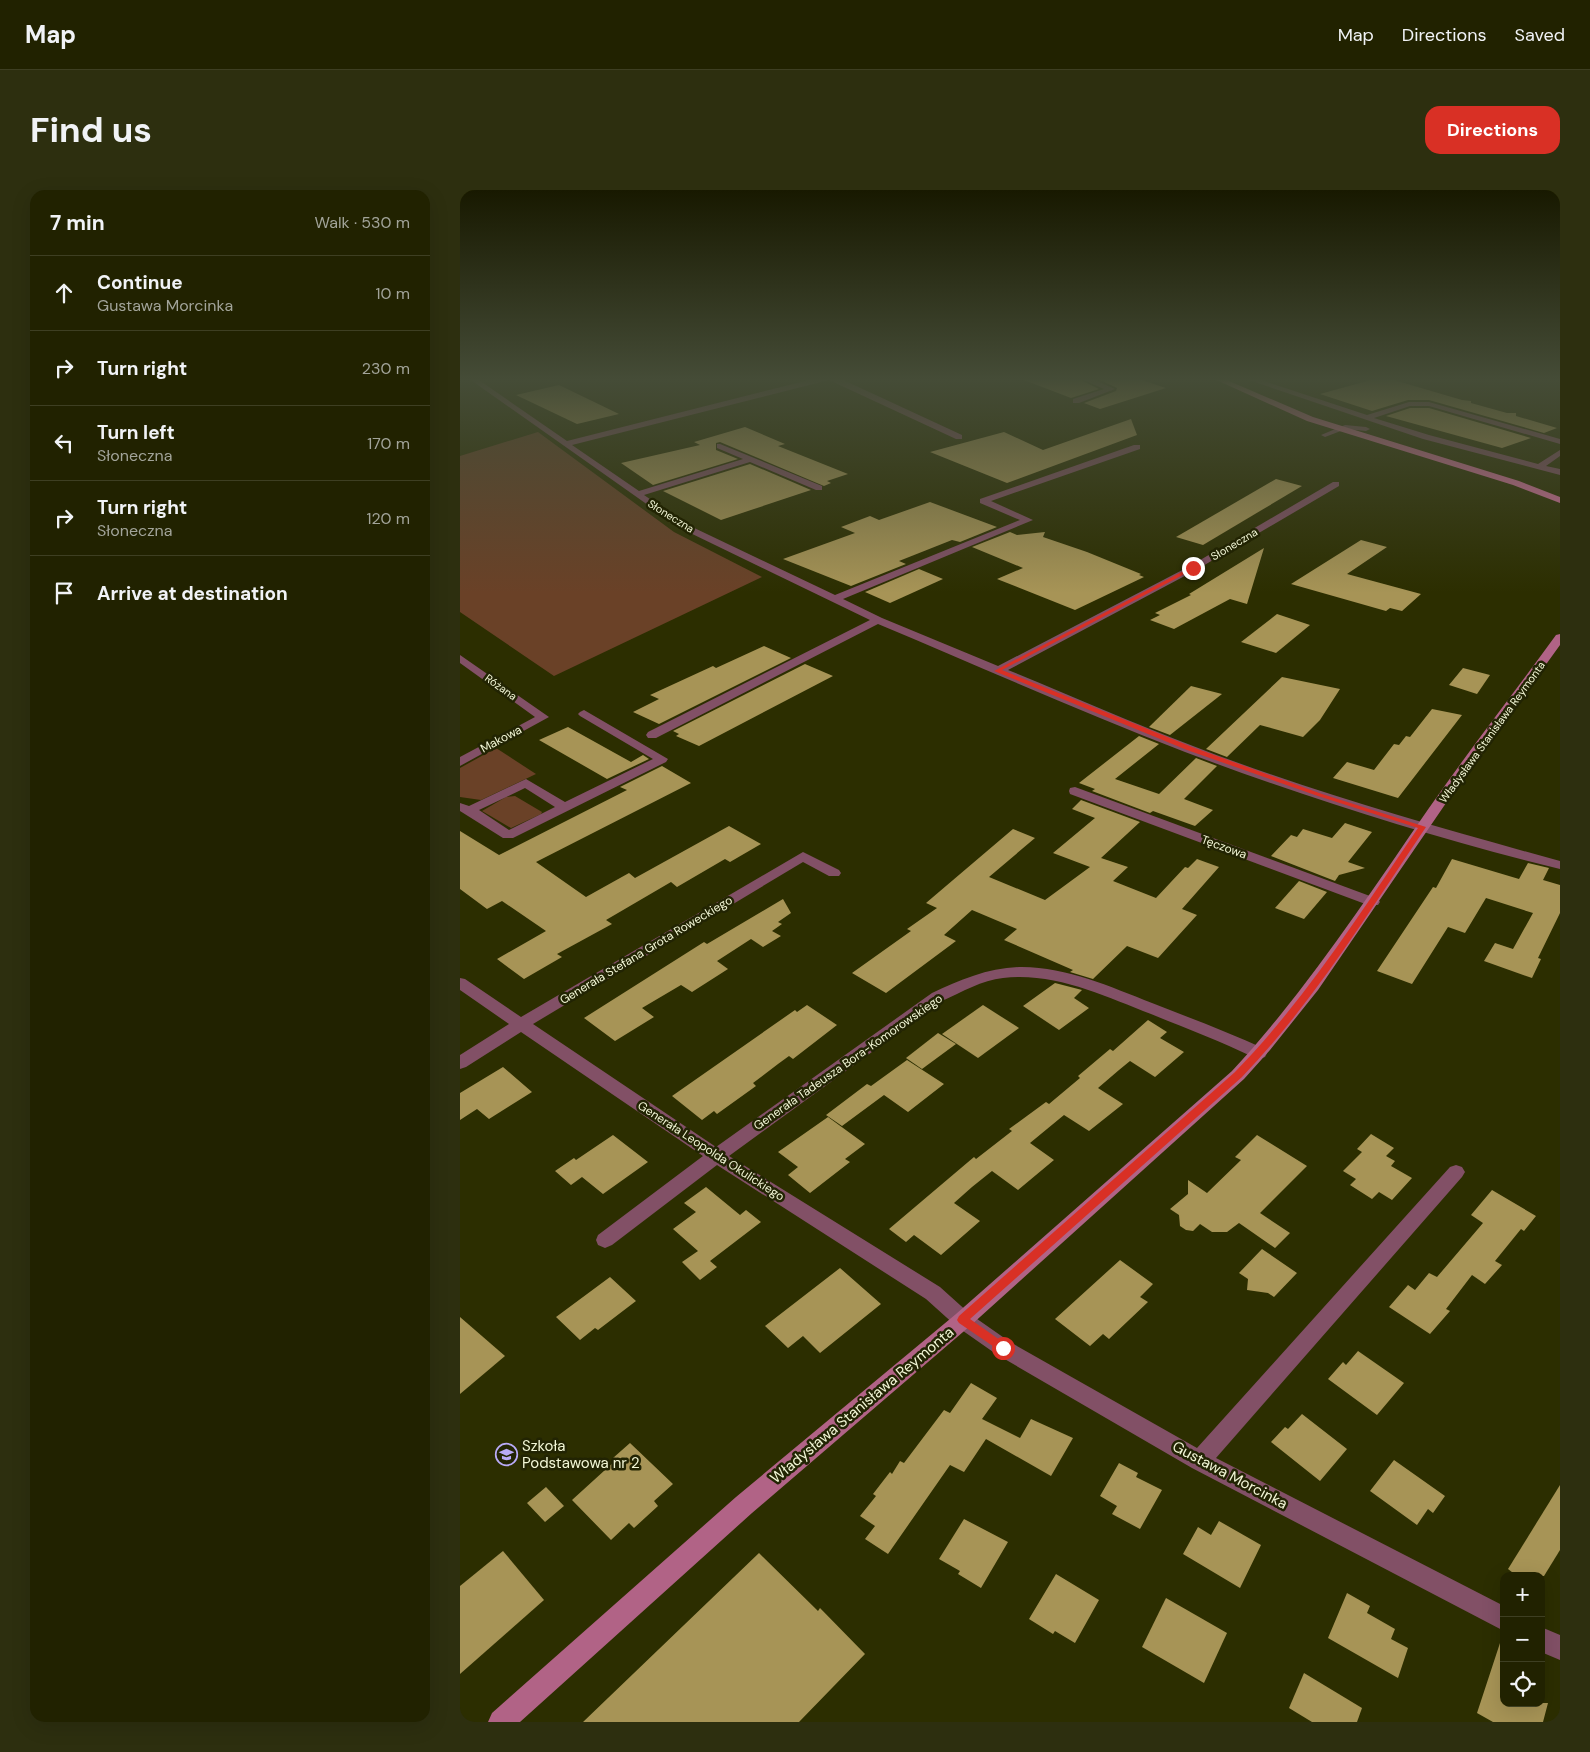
<!DOCTYPE html>
<meta charset="utf-8">
<style>
:root{--surface:#212200;--page:#2d2f0f;--text:#f1f3f6;--muted:#a2a499;--line:#3e3f22;--accent:#d93025}
body{margin:0;font-family:"DM Sans",sans-serif;background:var(--page);color:var(--text)}
.controls{position:absolute;right:15px;bottom:15px;display:grid;overflow:hidden;border-radius:10px;box-shadow:0 5px 20px #0002}
.controls button{width:45px;height:45px;display:grid;place-items:center;padding:0;border:0;border-bottom:1px solid var(--line);background:var(--surface);color:var(--text);font:25px sans-serif}
.stop{position:absolute;width:15px;height:15px;margin:-11px;border:4px solid #d93025;border-radius:50%;background:#fff}
.stop.end{background:#d93025;border-color:#fff;box-shadow:0 1px 5px #0008}
.list{margin:0;padding:0;list-style:none}
h2{display:flex;justify-content:space-between;align-items:center;height:65px;margin:0;padding:0 20px;font-size:21px}
h2 small{font-size:16px;font-weight:400;color:var(--muted)}
.list li{display:grid;grid-template-columns:32px 1fr auto;gap:15px;align-items:center;box-sizing:border-box;height:75px;padding:0 20px;border-top:1px solid var(--line)}
.list b{display:block;font-size:19px;white-space:nowrap}
.list p{margin:0;font-size:16px;white-space:nowrap;color:var(--muted)}
.list em{font-size:16px;font-style:normal;color:var(--muted)}
.icon{flex:none;width:28px;height:28px;fill:none;stroke:currentColor;stroke-width:2;stroke-linecap:round;stroke-linejoin:round}
.map{position:relative;flex:none;width:1100px;height:1532px;overflow:hidden;border-radius:15px}
header{display:flex;align-items:center;gap:30px;box-sizing:border-box;height:70px;padding:0 25px;background:var(--surface);border-bottom:1px solid var(--line)}
header strong{font-size:24px}
nav{display:flex;gap:28px;margin-inline-start:auto;font-size:18px}
.intro{display:flex;align-items:center;justify-content:space-between;box-sizing:border-box;height:120px;padding:0 30px}
h1{margin:0;font-size:35px}
.button{padding:12px 22px;border-radius:15px;background:var(--accent);color:#fff;font-size:18px;font-weight:700}
main{display:flex;gap:30px;padding:0 30px}
aside{flex:1;background:var(--surface);border-radius:15px;box-shadow:0 5px 20px #0002}
.map>svg:first-child{display:block}
.green{fill:#6a4127}
.building{fill:#a79456}
.lines{fill:none;stroke-linecap:round;stroke-linejoin:round}
.street{fill:#825066;fill-rule:evenodd}
.secondary{fill:#b16386;fill-rule:evenodd}
.primary{fill:#d6719f;fill-rule:evenodd}
.route{fill:#d93025}
.labels{text-anchor:middle;dominant-baseline:central;stroke-width:5;stroke-linejoin:round;paint-order:stroke}
.far-street-label{font-size:11px;fill:#f3f7d7;stroke:#222403}
.street-label{font-size:12px;fill:#f3f7d7;stroke:#222403}
.near-street-label{font-size:15px;fill:#f3f7d7;stroke:#222403}
.near-poi-label{font-size:15px;fill:#f3f7d7;stroke:#222403;text-anchor:start}
</style>
<header>
<strong>Map</strong>
<nav><a>Map</a><a>Directions</a><a>Saved</a></nav>
</header>
<div class="intro"><h1>Find us</h1><a class="button">Directions</a></div>
<main>
<aside>
<h2>7 min<small>Walk · 530 m</small></h2>
<ul class="list">
<li><svg class="icon" aria-label="ahead" viewBox="0 0 24 24"><path d="M12 20V5M6 11l6-6 6 6"/></svg><div><b>Continue</b><p>Gustawa Morcinka</p></div><em>10 m</em></li>
<li><svg class="icon" aria-label="right" viewBox="0 0 24 24"><path d="M7 20v-9h11M14 6l5 5-5 5"/></svg><div><b>Turn right</b></div><em>230 m</em></li>
<li><svg class="icon" aria-label="left" viewBox="0 0 24 24"><path d="M17 20v-9H6M10 6l-5 5 5 5"/></svg><div><b>Turn left</b><p>Słoneczna</p></div><em>170 m</em></li>
<li><svg class="icon" aria-label="right" viewBox="0 0 24 24"><path d="M7 20v-9h11M14 6l5 5-5 5"/></svg><div><b>Turn right</b><p>Słoneczna</p></div><em>120 m</em></li>
<li><svg class="icon" aria-label="arrive" viewBox="0 0 24 24"><path d="M6 21V4h12l-3 4 3 4H6"/></svg><div><b>Arrive at destination</b></div></li>
</ul>
</aside>
<div class="map">
<svg width="1100" height="1532" viewBox="0 0 1100 1532">
<rect width="100%" height="100%" fill="#2c2e00"/>
<g class="green">
<polygon points="78,242 214,342 302,387 94,486 0,422 0,266"/>
<polygon points="36,558 76,584 21,610 0,607 0,578"/>
<polygon points="55,606 82,622 81,624 51,638 22,621 46,607"/>
</g>
<g class="building">
<polygon points="564,188 617,188 639,199 611,208 564,190"/>
<polygon points="636,188 676,188 706,198 640,219 624,213 656,201 657,198"/>
<polygon points="918,188 927,188 1002,210 1011,211 1011,213 1047,223 1056,223 1056,226 1097,238 1084,243 969,210 948,210 912,221 860,204"/>
<polygon points="99,195 159,224 117,234 56,205"/>
<polygon points="950,218 969,218 1071,248 1042,258 926,226"/>
<polygon points="671,229 677,245 547,293 470,262 544,242 583,260"/>
<polygon points="285,237 325,254 318,256 388,284 367,291 371,293 364,296 260,252 256,253 256,260 278,269 193,295 161,273 240,255 234,252"/>
<polygon points="290,274 351,300 261,330 203,301"/>
<polygon points="816,289 842,296 743,355 716,347"/>
<polygon points="470,312 537,337 500,352 492,350 439,371 446,374 391,396 323,369 395,343 381,337 410,326 419,330"/>
<polygon points="550,342 557,345 585,342 583,347 627,362 681,384 679,385 684,387 615,420 537,389 563,378 512,357"/>
<polygon points="901,350 927,357 887,384 961,404 942,421 930,418 926,421 831,394"/>
<polygon points="804,358 787,414 770,409 714,439 690,430 700,425 695,423 731,405 729,404"/>
<polygon points="459,379 483,389 430,413 405,402"/>
<polygon points="817,424 850,435 816,463 781,452"/>
<polygon points="304,456 331,468 199,534 173,522 199,509 190,505 253,476 256,478"/>
<polygon points="345,474 373,486 239,556 216,546 219,544 213,541"/>
<polygon points="1003,478 1030,485 1017,504 989,495"/>
<polygon points="822,487 880,499 860,530 843,547 800,535 767,567 746,559"/>
<polygon points="731,496 762,504 710,545 689,537"/>
<polygon points="972,519 1002,525 938,608 873,588 887,572 914,580 934,554 939,555 946,546 950,547"/>
<polygon points="108,537 171,572 183,565 189,569 147,589 79,550"/>
<polygon points="679,546 699,554 655,589 699,604 736,568 757,576 724,609 753,620 735,636 693,621 690,623 632,601 635,599 619,593"/>
<polygon points="202,576 231,593 76,672 126,707 169,683 175,688 269,636 301,654 270,672 265,669 217,697 211,692 146,730 152,734 97,764 102,767 64,789 37,769 86,741 42,711 27,719 0,699 0,641 39,665 167,600 160,597"/>
<polygon points="621,610 680,632 641,668 668,677 653,691 696,708 725,677 728,678 737,669 759,677 722,719 737,725 698,768 667,756 633,789 610,782 613,780 544,750 557,739 512,720 484,745 496,751 426,803 392,783 451,741 447,739 477,718 466,713 553,639 575,648 529,687 585,710 630,677 593,663 635,628 612,619"/>
<polygon points="885,633 912,642 888,672 905,678 879,685 875,691 811,666 831,645 837,647 843,639 872,648"/>
<polygon points="992,669 1059,689 1068,673 1089,678 1083,690 1100,695 1100,723 1078,768 1081,769 1072,788 1024,771 1035,753 1053,759 1073,723 1026,708 1005,743 988,737 952,794 917,781 973,697 976,698"/>
<polygon points="839,691 867,702 844,729 815,718"/>
<polygon points="323,709 331,723 318,732 322,734 312,741 321,746 303,757 291,749 257,771 268,779 232,802 221,795 182,818 194,827 155,851 124,828 244,752 247,754"/>
<polygon points="595,793 622,800 614,808 629,818 599,840 563,816"/>
<polygon points="347,815 377,835 333,869 329,866 318,874 293,893 296,896 257,924 254,921 242,930 212,906 335,820 337,822"/>
<polygon points="523,815 559,838 518,868 482,844"/>
<polygon points="688,830 707,842 700,848 724,862 695,887 670,871 659,880 638,898 663,914 629,941 604,925 570,953 594,970 558,1000 532,981 512,997 494,1013 520,1031 481,1065 454,1045 446,1052 429,1039 514,967 516,969 552,941 549,939 586,912 589,914 620,888 618,886 650,859 653,861"/>
<polygon points="478,843 496,854 462,879 446,868"/>
<polygon points="447,870 484,894 448,922 424,905 382,936 366,925 407,894 411,896"/>
<polygon points="43,877 72,902 29,929 17,919 0,930 0,903"/>
<polygon points="368,927 405,954 385,969 390,972 350,1003 328,985 338,977 318,962"/>
<polygon points="911,944 934,958 926,966 935,971 931,976 952,988 932,1010 919,1002 912,1009 890,995 896,989 883,981 902,962 897,959"/>
<polygon points="153,945 188,972 143,1004 122,987 111,995 95,981 114,968 116,970"/>
<polygon points="797,945 847,976 800,1023 830,1043 815,1058 779,1033 767,1042 752,1042 740,1034 733,1041 726,1040 720,1036 719,1025 710,1019 728,1004 728,990 747,1003 781,970 775,967"/>
<polygon points="246,997 280,1025 286,1020 301,1032 250,1071 257,1077 240,1090 222,1072 238,1061 213,1039 236,1022 224,1013"/>
<polygon points="1032,1000 1076,1026 1064,1041 1061,1039 1035,1071 1042,1075 1025,1094 1012,1085 986,1119 990,1121 970,1144 929,1117 948,1095 955,1100 969,1083 977,1087 1023,1033 1011,1025"/>
<polygon points="802,1059 837,1083 814,1107 808,1103 787,1100 788,1089 779,1083"/>
<polygon points="660,1070 693,1094 680,1107 688,1112 649,1149 643,1144 630,1156 595,1129"/>
<polygon points="380,1078 421,1114 360,1163 343,1146 328,1158 305,1136"/>
<polygon points="150,1087 176,1111 138,1140 135,1138 120,1150 96,1127"/>
<polygon points="0,1127 45,1166 0,1204"/>
<polygon points="898,1161 944,1193 917,1225 868,1189 883,1172 886,1175"/>
<polygon points="511,1193 537,1208 522,1229 560,1248 571,1229 613,1248 591,1286 526,1249 504,1282 490,1275 428,1364 405,1349 415,1336 400,1326 416,1306 413,1304 430,1282 432,1284 440,1271 444,1273 484,1220 490,1223"/>
<polygon points="842,1224 887,1259 860,1291 811,1252 825,1237 828,1239"/>
<polygon points="170,1253 213,1294 194,1311 198,1316 174,1338 169,1333 151,1350 112,1310 156,1270 153,1268"/>
<polygon points="934,1270 985,1306 973,1323 968,1319 957,1335 910,1301"/>
<polygon points="659,1273 678,1283 676,1287 702,1300 680,1339 652,1324 657,1316 640,1306"/>
<polygon points="1100,1295 1100,1360 1084,1386 1057,1386 1048,1379"/>
<polygon points="86,1297 104,1316 85,1332 67,1313"/>
<polygon points="504,1329 548,1352 521,1398 498,1384 500,1381 479,1369"/>
<polygon points="759,1331 801,1355 780,1398 723,1364 738,1337 751,1345"/>
<polygon points="43,1361 84,1410 0,1484 0,1396"/>
<polygon points="299,1363 358,1421 360,1418 405,1464 339,1532 123,1532"/>
<polygon points="596,1384 639,1410 615,1453 595,1441 593,1444 569,1429"/>
<polygon points="887,1403 910,1416 907,1423 935,1439 931,1449 948,1458 938,1488 868,1448"/>
<polygon points="706,1408 767,1443 744,1493 682,1457"/>
<polygon points="1040,1453 1044,1454 1044,1513 1088,1513 1083,1532 1033,1532 1017,1523"/>
<polygon points="844,1483 902,1518 897,1532 852,1532 829,1518"/>
</g>
<g class="lines">
<g class="street">
<path d="M 8,188 L 16,188 L 107,251 L 357,188 L 379,188 L 502,245 L 502,249 L 496,249 L 369,190 L 112,255 L 179,301 L 283,269 L 257,258 L 257,254 L 260,254 L 362,296 L 362,300 L 356,300 L 290,272 L 184,305 L 228,335 L 375,405 L 560,330 L 520,313 L 520,309 L 674,255 L 680,255 L 680,259 L 531,311 L 573,330 L 383,409 L 422,428 L 538,476 L 730,376 L 873,292 L 879,292 L 879,296 L 736,380 L 548,480 C 609,505 670,532 733,556 C 852,602 976,637 1100,671 L 1100,679 C 973,648 847,608 725,562 C 621,522 521,477 418,434 L 196,548 L 188,548 L 186,545 L 188,542 L 410,430 L 222,339 Z"/>
<polygon points="619,188 630,188 655,199 619,213 613,213 613,209 644,199"/>
<polygon points="783,188 795,188 907,225 949,212 969,212 1100,249 1100,254 969,216 950,216 914,228 969,245 1078,274 1100,260 1100,266 1086,276 1100,279 1100,285 963,249"/>
<polygon points="885,235 906,237 910,239 906,241 886,239 865,247 861,245"/>
<polygon points="0,465 89,527 0,576 0,567 75,527 0,473"/>
<path d="M 124,520 L 208,569 L 206,572 L 53,648 L 43,648 L 0,621 L 0,613 L 9,616 L 66,589 L 105,612 L 193,569 L 120,526 L 118,524 L 120,522 ZM 65,598 L 95,617 L 49,640 L 19,620 Z"/>
<polygon points="615,597 918,709 920,712 918,715 908,715 610,604 609,601 610,598"/>
<path d="M 343,662 L 379,680 L 381,683 L 379,686 L 369,686 L 343,672 L 73,834 L 256,957 L 472,803 C 500,790 530,777 562,777 C 607,777 651,797 692,813 C 730,828 768,842 805,859 L 807,863 L 805,867 L 799,869 L 793,867 C 760,851 725,838 691,824 C 644,806 595,782 543,788 C 522,790 502,802 482,811 L 269,966 L 480,1097 L 510,1124 L 550,1152 L 737,1258 L 990,977 L 996,975 L 1002,977 L 1005,982 L 1002,987 L 756,1268 L 1044,1416 L 1044,1441 L 732,1278 L 536,1164 L 496,1136 L 466,1109 L 257,975 L 152,1055 L 145,1058 L 138,1055 L 136,1050 L 138,1045 L 243,966 L 61,842 L 6,877 L 0,879 L 0,865 L 49,834 L 0,800 L 0,788 L 5,789 L 61,827 Z"/>
<polygon points="1081,1437 1100,1445 1100,1470 1081,1462"/>
</g>
<path class="secondary" d="M 1100,444 L 1100,455 L 984,616 L 858,800 L 810,860 L 784,889 L 510,1136 L 292,1323 L 60,1532 L 28,1532 L 32,1523 L 276,1307 L 496,1124 L 772,881 C 847,800 906,709 969,618 C 1010,559 1054,503 1096,445 Z"/>
<polygon class="primary" points="752,188 762,188 853,227 1059,291 1100,307 1100,313 1053,295 847,231"/>
</g>
<linearGradient id="sky" x2="0" y2="1"><stop stop-color="#181900"/><stop offset="0.47" stop-color="#454c37"/><stop offset="1" stop-color="#454c37" stop-opacity="0"/></linearGradient>
<rect width="1100" height="403" fill="url(#sky)"/>
<path class="route" d="M 731,377 L 736,378 L 542,480 L 732,557 L 862,604 L 966,637 C 908,723 854,812 782,887 L 510,1129 L 547,1155 L 548,1158 L 543,1163 L 499,1133 L 497,1130 L 499,1126 L 775,882 C 846,809 901,722 958,638 L 858,606 L 727,560 L 534,481 Z"/>
<defs>
<symbol id="school-ring" viewBox="-11 -11 22 22"><circle r="9.5" fill="#222403" stroke="#b9abf7" stroke-width="1.5"/><path d="M0-5L7-2L0 1L-7-2ZM-4 1L0 2.5L4 1V4Q0 6-4 4Z" fill="#b9abf7"/></symbol>
</defs>
<g fill-rule="evenodd">
<use href="#school-ring" x="34" y="1252" width="25" height="25"/>
</g>
<g class="labels">
<g class="far-street-label">
<text transform="translate(211 326) rotate(32)">Słoneczna</text>
<text transform="translate(774 354) rotate(-31)">Słoneczna</text>
<text transform="translate(41 497) rotate(36)">Różana</text>
<text transform="translate(1032 542) rotate(-54)">Władysława Stanisława Reymonta</text>
</g>
<g class="street-label">
<text transform="translate(41 549) rotate(-28)">Makowa</text>
<text transform="translate(764 657) rotate(20)">Tęczowa</text>
<text transform="translate(186 760) rotate(-31)">Generała Stefana Grota Roweckiego</text>
<text transform="translate(388 872) rotate(-35)">Generała Tadeusza Bora-Komorowskiego</text>
<text transform="translate(251 961) rotate(33)">Generała Leopolda Okulickiego</text>
</g>
<g class="near-street-label">
<text transform="translate(402 1215) rotate(-40)">Władysława Stanisława Reymonta</text>
<text transform="translate(770 1285) rotate(28)">Gustawa Morcinka</text>
</g>
<g class="near-poi-label">
<text x="62" y="1256">Szkoła<tspan x="62" dy="17">Podstawowa nr 2</tspan></text>
</g>
</g>
</svg>
<div class="controls">
<button>+</button>
<button>−</button>
<button><svg class="icon" aria-label="locate" viewBox="0 0 24 24"><circle cx="12" cy="12" r="6"/><path d="M12 2v4M12 18v4M2 12h4M18 12h4"/></svg></button>
</div>
<div class="stop" style="left:543px;top:1158px"></div>
<div class="stop end" style="left:733px;top:378px"></div>
</div>
</main>
